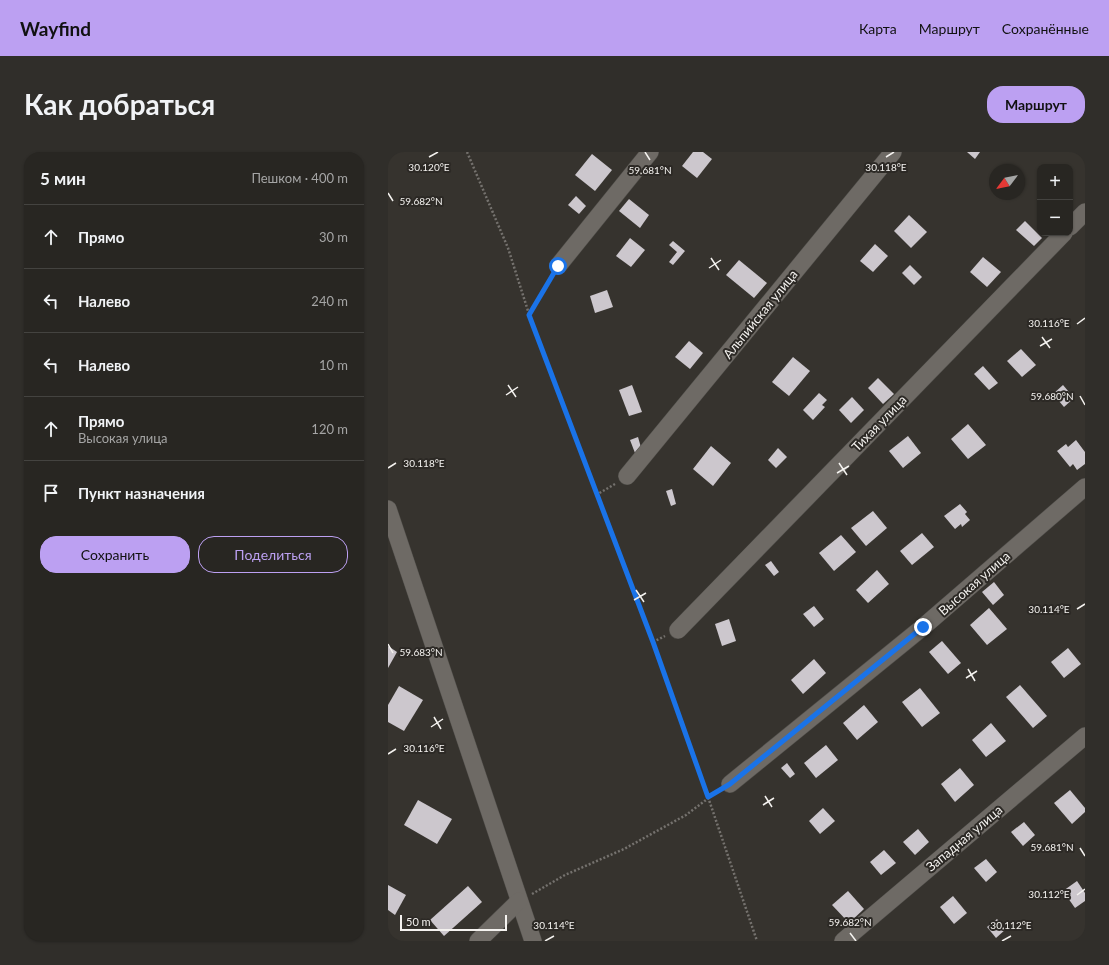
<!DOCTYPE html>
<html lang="ru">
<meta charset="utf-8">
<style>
:root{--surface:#282622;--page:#302e2a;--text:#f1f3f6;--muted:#a5a5a5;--line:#444340;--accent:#bca0f2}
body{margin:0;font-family:Lato,sans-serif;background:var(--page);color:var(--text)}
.controls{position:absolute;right:12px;top:12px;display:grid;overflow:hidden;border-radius:8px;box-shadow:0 1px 3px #0004}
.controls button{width:36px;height:36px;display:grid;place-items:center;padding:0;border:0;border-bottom:1px solid var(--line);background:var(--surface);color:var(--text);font:20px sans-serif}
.compass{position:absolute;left:601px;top:12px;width:36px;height:36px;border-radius:50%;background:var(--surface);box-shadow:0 1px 3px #0004;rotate:238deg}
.scale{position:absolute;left:12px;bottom:10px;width:107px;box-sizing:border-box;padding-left:4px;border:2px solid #f4f2ef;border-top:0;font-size:11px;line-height:14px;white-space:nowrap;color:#f4f2ef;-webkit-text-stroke:3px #2c2925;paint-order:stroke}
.stop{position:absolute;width:12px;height:12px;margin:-9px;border:3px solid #1a73e8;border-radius:50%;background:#fff}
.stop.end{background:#1a73e8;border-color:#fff;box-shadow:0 1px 4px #0008}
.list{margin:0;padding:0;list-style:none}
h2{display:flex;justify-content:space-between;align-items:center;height:52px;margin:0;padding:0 16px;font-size:17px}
h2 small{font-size:13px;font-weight:400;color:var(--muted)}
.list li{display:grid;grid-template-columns:26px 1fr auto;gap:12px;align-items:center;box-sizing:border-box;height:64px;padding:0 16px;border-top:1px solid var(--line)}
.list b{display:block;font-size:15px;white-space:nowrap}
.list p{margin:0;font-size:13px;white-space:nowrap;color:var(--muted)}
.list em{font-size:13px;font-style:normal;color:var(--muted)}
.actions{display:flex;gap:8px;padding:12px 16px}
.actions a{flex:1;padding:9px 0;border:1px solid var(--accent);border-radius:16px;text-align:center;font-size:14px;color:var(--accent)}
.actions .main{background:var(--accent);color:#111}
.icon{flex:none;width:22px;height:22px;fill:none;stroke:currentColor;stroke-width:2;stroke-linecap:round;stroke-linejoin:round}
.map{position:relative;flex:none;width:697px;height:789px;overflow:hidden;border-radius:16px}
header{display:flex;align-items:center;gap:24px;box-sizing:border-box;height:56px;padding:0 20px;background:var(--accent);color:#111}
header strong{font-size:19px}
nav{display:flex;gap:22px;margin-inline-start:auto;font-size:14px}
.intro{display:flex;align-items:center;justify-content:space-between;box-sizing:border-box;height:96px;padding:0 24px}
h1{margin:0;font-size:28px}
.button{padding:10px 18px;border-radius:16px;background:var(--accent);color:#111;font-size:14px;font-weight:700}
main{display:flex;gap:24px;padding:0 24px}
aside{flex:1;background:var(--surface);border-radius:16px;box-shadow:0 1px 3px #0004}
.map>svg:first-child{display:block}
.building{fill:#ccc7cd}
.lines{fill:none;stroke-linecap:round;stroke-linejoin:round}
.minor-casing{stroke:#514f4b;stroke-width:18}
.path{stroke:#75726e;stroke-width:2.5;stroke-dasharray:2 2;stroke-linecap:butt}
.minor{stroke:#6e6a65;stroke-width:17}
.route{stroke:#1a73e8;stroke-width:5}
.ticks{fill:none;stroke:#f4f2ef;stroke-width:1.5}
.labels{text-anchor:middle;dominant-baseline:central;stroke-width:4;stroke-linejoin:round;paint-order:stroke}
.street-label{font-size:13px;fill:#f4f2ef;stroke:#2c2925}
.ticks-label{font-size:10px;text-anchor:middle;fill:#f4f2ef;stroke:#2c2925;stroke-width:4;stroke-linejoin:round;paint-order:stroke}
</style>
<header>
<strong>Wayfind</strong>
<nav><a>Карта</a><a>Маршрут</a><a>Сохранённые</a></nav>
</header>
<div class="intro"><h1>Как добраться</h1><a class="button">Маршрут</a></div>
<main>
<aside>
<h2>5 мин<small>Пешком · 400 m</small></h2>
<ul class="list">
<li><svg class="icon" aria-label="ahead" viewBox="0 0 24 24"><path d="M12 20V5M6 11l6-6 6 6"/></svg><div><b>Прямо</b></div><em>30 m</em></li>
<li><svg class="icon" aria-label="left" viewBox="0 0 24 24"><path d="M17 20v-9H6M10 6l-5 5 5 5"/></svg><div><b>Налево</b></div><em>240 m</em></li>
<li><svg class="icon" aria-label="left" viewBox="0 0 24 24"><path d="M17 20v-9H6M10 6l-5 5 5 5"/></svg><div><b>Налево</b></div><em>10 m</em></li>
<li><svg class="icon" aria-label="ahead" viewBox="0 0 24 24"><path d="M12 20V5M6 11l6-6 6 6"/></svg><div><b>Прямо</b><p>Высокая улица</p></div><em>120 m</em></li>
<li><svg class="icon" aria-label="arrive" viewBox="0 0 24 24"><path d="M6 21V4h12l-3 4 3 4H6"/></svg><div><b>Пункт назначения</b></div></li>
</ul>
<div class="actions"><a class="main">Сохранить</a><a>Поделиться</a></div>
</aside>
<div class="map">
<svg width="697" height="789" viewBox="0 0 697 789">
<rect width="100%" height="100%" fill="#36332e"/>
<g class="building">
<polygon points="305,0 315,0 324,7 309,26 294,14"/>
<polygon points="579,0 592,0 587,7"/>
<polygon points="204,2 224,18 207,39 187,23"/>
<polygon points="188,44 198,54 191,62 180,53"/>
<polygon points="241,47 261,63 252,76 231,59"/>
<polygon points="521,63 539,80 523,96 506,79"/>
<polygon points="637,69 654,86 646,94 628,78"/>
<polygon points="242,86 257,98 243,115 228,104"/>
<polygon points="285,89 297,99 285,113 281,110 289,100 281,93"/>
<polygon points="487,92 500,104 485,120 472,109"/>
<polygon points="595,105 613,120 599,135 582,120"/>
<polygon points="351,108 379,131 366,146 338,123"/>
<polygon points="522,113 534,125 526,133 514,121"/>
<polygon points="219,138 225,155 207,161 202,144"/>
<polygon points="301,189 315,201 302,217 287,205"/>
<polygon points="633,197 648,213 634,225 619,209"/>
<polygon points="405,205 422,219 401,244 384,230"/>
<polygon points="595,214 610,231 601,238 586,222"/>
<polygon points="490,226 506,242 495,252 480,236"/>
<polygon points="244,233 254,260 241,264 231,238"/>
<polygon points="675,233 686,246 676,255 665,242"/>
<polygon points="431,241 439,248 434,253 437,255 425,268 415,258"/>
<polygon points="464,245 476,258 463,271 451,258"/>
<polygon points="580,272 598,293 580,307 563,287"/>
<polygon points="520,284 533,301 515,316 501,299"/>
<polygon points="250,285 254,299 247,301 242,288"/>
<polygon points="688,288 697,300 697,312 689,318 685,312 682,315 669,299 678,292 680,295"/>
<polygon points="323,294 343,311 325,334 305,317"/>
<polygon points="390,296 399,305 388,316 380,308"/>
<polygon points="284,337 288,352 283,354 278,339"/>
<polygon points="572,352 579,360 577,362 582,368 574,375 573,372 567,377 556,364"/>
<polygon points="485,359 499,376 478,394 463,376"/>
<polygon points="534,381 546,395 524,413 512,399"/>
<polygon points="453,383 468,400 446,419 431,401"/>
<polygon points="383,409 391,420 386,424 377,413"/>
<polygon points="489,418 501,432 480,451 468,438"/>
<polygon points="606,430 616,443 605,453 594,440"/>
<polygon points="426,454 436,467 426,475 415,462"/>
<polygon points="601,456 619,477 599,493 582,473"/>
<polygon points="341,467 348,489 334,494 327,472"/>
<polygon points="554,489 573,511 560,522 541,500"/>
<polygon points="0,494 9,500 0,516"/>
<polygon points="680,496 693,512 676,526 663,510"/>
<polygon points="426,507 438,521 415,542 403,528"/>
<polygon points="632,533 659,564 645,576 618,545"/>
<polygon points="11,534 35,548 16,579 0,570 0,553"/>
<polygon points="532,536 552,561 534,575 514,550"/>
<polygon points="476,553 490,570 469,588 455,571"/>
<polygon points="603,571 618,589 598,605 584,588"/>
<polygon points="438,593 450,608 428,626 416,611"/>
<polygon points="399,611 407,622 402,626 393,616"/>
<polygon points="572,616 586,633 567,650 553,632"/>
<polygon points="682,638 697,656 697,660 684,672 666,651"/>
<polygon points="30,648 64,667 49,692 16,673"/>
<polygon points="435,656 447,669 432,682 421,669"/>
<polygon points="636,670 647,683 635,694 623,680"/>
<polygon points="530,677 541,690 527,703 515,690"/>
<polygon points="496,698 508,711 493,723 482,710"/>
<polygon points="598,707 609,720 598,730 586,716"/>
<polygon points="689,729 697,741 697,749 687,756 675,739"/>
<polygon points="0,733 18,743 7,763 0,758"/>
<polygon points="80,734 94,750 56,784 42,768"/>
<polygon points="460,739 476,757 461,771 444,753"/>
<polygon points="565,744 579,761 566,772 552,755"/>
<polygon points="609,767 618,777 608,786 599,775"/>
</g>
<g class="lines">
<defs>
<g id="minor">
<polyline points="682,75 697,60"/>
<polyline points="170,114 262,0"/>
<polyline points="239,324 505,0"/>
<polyline points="0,357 145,789"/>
<polyline points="290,478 676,81"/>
<polyline points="342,632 535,475 697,335"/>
<polyline points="90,789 131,749"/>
<polyline points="455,789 697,584"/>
</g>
</defs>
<use href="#minor" class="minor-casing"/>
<g class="path">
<polyline points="79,0 120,96 141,162"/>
<polyline points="162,127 141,163 265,490 320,645 369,789"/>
<polyline points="208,343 227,332"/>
<polyline points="265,490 277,484"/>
<polyline points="144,742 177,723 236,697 298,663 330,639"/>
</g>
<use href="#minor" class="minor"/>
</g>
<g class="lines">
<polyline class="route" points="170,114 141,163 265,490 320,645 342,632 535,475"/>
</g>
<path class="ticks" d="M 257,0 L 262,8M 41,5 L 50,0M 498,5 L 506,0M 0,41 L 5,49M 323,106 L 331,118M 321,116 L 333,108M 689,172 L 697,166M 654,185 L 662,196M 652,194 L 664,187M 120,233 L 128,245M 118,243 L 130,235M 692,244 L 697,253M 451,311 L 459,323M 0,316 L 8,311M 449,321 L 461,314M 248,438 L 256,450M 246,448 L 258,441M 689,457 L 697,452M 0,492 L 5,501M 580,517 L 587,529M 578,526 L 589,519M 46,565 L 53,577M 43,575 L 55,567M 0,602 L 8,597M 377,644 L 384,655M 375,653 L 386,646M 692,696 L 697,704M 689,743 L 697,737M 462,781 L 468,789M 157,789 L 166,784M 614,789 L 623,784"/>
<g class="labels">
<g class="street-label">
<text transform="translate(372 162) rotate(-51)">Альпийская улица</text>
<text transform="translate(491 271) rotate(-46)">Тихая улица</text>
<text transform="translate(586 431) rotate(-41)">Высокая улица</text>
<text transform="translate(576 686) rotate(-40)">Западная улица</text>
</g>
</g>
<g class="ticks-label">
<text x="41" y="19">30.120°E</text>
<text x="498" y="19">30.118°E</text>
<text x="262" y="22">59.681°N</text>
<text x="33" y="53">59.682°N</text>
<text x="661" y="175">30.116°E</text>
<text x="664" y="248">59.680°N</text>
<text x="36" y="315">30.118°E</text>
<text x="661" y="461">30.114°E</text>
<text x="33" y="504">59.683°N</text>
<text x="36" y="600">30.116°E</text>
<text x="664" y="699">59.681°N</text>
<text x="661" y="746">30.112°E</text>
<text x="462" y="774">59.682°N</text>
<text x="166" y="777">30.114°E</text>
<text x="623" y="777">30.112°E</text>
</g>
</svg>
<div class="controls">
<button>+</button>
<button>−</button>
</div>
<svg class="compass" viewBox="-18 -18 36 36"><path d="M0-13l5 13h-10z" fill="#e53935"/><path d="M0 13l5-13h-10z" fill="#a5a5a5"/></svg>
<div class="scale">50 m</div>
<div class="stop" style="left:170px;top:114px"></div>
<div class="stop end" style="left:535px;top:475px"></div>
</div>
</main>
